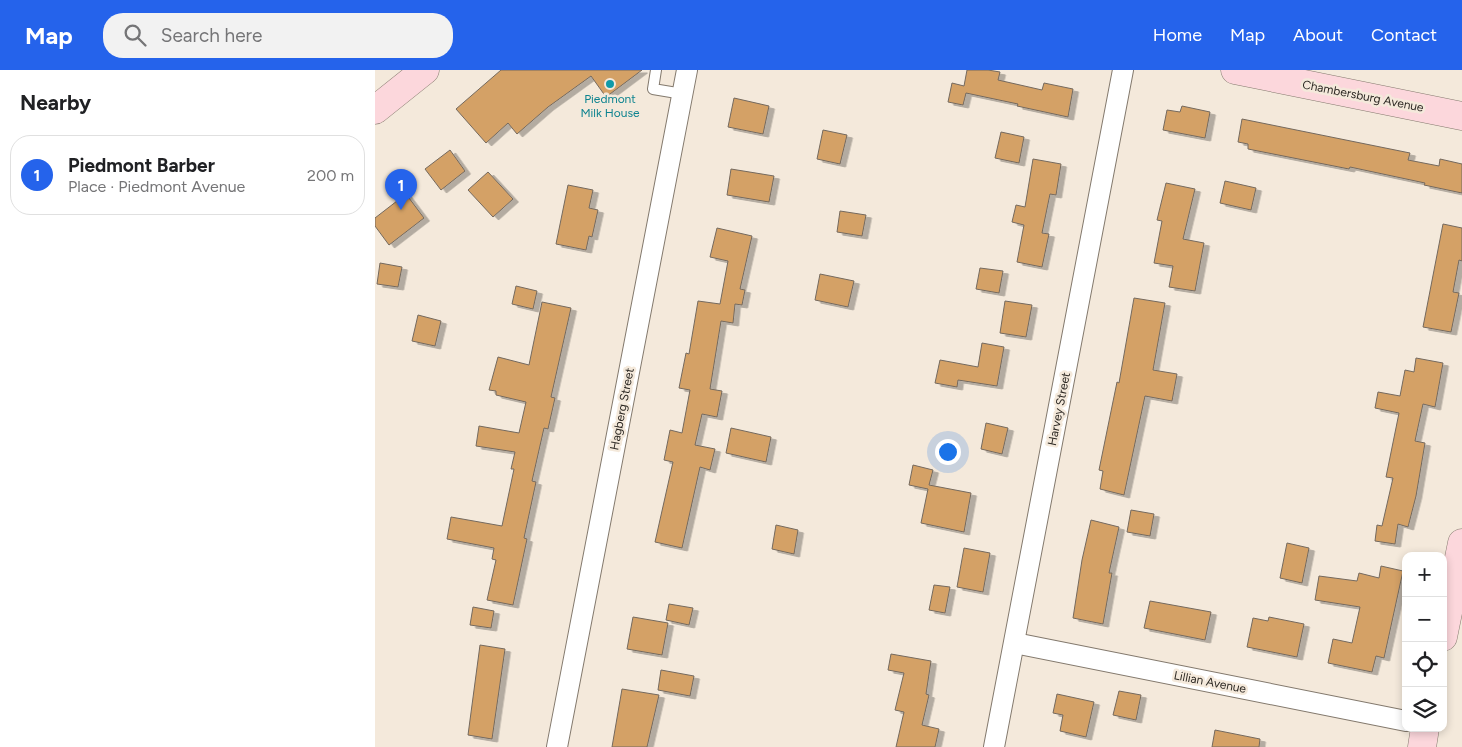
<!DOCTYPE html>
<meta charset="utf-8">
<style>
:root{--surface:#fff;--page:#f2f2f2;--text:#202124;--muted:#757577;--line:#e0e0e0;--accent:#2563eb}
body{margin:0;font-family:Figtree,sans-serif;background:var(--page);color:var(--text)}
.controls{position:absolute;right:15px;bottom:15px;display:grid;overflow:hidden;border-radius:10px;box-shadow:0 2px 8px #0003}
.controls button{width:45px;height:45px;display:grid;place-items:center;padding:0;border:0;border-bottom:1px solid var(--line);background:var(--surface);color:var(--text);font:25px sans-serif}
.you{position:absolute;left:572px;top:381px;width:18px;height:18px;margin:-12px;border:4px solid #fff;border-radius:50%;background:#1a73e8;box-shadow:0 0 0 8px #1a73e833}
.badge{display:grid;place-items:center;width:32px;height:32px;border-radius:50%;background:var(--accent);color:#fff;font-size:16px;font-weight:700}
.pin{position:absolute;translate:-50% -41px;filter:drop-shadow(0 1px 2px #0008)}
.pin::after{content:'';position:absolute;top:26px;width:18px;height:15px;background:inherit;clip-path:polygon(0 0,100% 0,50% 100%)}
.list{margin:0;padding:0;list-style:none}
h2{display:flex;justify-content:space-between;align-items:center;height:65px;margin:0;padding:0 20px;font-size:21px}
h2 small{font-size:16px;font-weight:400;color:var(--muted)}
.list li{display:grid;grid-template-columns:32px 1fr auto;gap:15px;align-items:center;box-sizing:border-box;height:80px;margin:0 10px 10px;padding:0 10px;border:1px solid var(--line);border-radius:20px}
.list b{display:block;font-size:19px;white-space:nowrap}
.list p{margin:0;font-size:16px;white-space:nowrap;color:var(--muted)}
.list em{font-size:16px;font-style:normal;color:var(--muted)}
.icon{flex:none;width:28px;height:28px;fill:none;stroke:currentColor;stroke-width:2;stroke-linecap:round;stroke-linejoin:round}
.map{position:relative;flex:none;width:1087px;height:677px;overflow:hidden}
header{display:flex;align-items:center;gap:30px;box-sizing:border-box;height:70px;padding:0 25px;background:var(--accent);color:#fff}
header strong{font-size:24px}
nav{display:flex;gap:28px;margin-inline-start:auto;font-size:18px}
.search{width:350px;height:45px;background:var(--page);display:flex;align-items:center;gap:12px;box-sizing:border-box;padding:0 18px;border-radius:20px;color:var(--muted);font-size:19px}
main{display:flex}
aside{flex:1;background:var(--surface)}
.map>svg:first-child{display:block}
.building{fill:#d4a166;stroke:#74695e;filter:url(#shadow)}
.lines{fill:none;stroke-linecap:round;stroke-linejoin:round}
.lane-casing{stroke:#83796d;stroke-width:12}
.street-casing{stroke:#83796d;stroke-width:22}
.secondary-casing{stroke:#83796d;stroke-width:29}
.lane{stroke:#fff;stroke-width:10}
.street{stroke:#fff;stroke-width:20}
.secondary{stroke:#fcd7dc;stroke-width:28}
.culture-dot{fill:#0f9aa8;stroke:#f4e9db;stroke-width:2}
.labels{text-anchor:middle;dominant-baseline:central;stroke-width:5;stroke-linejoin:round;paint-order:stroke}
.street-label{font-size:12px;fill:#2b2722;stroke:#f4e9db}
.culture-label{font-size:12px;fill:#0d838f;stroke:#f4e9db}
</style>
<header>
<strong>Map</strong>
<div class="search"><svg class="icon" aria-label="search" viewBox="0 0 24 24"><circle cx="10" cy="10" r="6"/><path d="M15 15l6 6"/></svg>Search here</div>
<nav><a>Home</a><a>Map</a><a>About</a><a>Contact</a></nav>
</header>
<main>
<aside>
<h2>Nearby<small></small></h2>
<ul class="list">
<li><span class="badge">1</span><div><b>Piedmont Barber</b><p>Place · Piedmont Avenue</p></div><em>200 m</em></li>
</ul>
</aside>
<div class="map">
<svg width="1087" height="677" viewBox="0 0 1087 677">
<defs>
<filter id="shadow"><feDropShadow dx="5.5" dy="3" stdDeviation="0" flood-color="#0004"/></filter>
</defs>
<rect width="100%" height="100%" fill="#f4e9db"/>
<g class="building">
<polygon points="126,0 267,0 231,27 216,6 173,37 142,64 133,53 111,73 81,39"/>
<polygon points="592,0 613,0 625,2 623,10 667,20 669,13 698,19 693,47 642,36 643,34 591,23 588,35 573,32 577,13 589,16"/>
<polygon points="359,28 394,36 388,64 353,57"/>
<polygon points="807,36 835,42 830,68 788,60 792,40 805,42"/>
<polygon points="867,49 1035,83 1033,90 1064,96 1065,89 1087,94 1087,123 1049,115 1050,113 975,97 974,99 873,79 873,74 863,72"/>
<polygon points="448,60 472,65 465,94 442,89"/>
<polygon points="626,62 649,67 644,93 620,88"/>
<polygon points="75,80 90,101 66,120 50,99"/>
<polygon points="658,89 686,94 681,125 675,124 667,163 674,164 667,197 642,192 649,155 637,152 641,135 650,137"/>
<polygon points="356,99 399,106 394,132 352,125"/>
<polygon points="113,102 138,129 118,147 93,120"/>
<polygon points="850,111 881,118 876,140 845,133"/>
<polygon points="791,113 820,119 808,169 829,173 820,221 794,217 798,196 779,193 787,151 782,150"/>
<polygon points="193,115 218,120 214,138 223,140 217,167 214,166 211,180 181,174"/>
<polygon points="31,124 49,148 14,175 0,156 0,148"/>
<polygon points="465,141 491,145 487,166 462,162"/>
<polygon points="1068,154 1087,158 1087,191 1084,190 1078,222 1084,223 1076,262 1048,257"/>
<polygon points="342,158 377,166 365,219 370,220 367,235 360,234 358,253 346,251 335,319 347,321 342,347 327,344 320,375 340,379 335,400 325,397 307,478 280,472 298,392 289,390 295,360 307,363 315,320 304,318 311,283 314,284 323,231 345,234 353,191 335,187"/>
<polygon points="5,193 27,197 23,217 2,214"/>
<polygon points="605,198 628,201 624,223 601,219"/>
<polygon points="445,204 479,211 473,237 440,230"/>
<polygon points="141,216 162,221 158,239 137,234"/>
<polygon points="759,228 790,233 778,300 802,304 797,331 770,326 749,425 725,419 728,401 724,400 742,312 744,313"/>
<polygon points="630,231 657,235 651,267 625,263"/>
<polygon points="167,232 196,238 176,327 180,328 173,359 169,358 157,411 161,412 149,468 152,469 138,535 112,530 121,490 117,489 119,478 72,469 76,447 127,456 139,399 136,399 140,382 101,376 104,356 144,363 151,332 121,325 121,321 114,320 123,287 154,295"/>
<polygon points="43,245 66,251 60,276 37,271"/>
<polygon points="607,273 629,277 622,316 583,310 582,317 560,313 565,290 603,297"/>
<polygon points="1041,288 1068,293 1060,337 1048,334 1040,371 1050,373 1041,426 1033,457 1023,454 1020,474 1000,471 1002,455 1007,456 1018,408 1011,407 1024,343 1000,338 1003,322 1025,326 1030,300 1039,302"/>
<polygon points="611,353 633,358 627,384 606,379"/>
<polygon points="356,358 396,367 391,392 351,383"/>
<polygon points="538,395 558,400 554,415 596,423 589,462 546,453 553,419 534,415"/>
<polygon points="756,440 779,444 775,466 752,462"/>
<polygon points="716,450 744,457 734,503 737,503 728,554 698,548 707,490"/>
<polygon points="401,455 423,460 419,484 397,479"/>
<polygon points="912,473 934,478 927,513 905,508"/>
<polygon points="589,478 615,483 608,522 582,517"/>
<polygon points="1006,496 1028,501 1009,588 1001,586 997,602 953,593 958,569 977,573 985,537 940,530 944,506 982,511 984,503 1004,508"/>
<polygon points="559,515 575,517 570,543 554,540"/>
<polygon points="775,531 836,542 830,570 769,558"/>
<polygon points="294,534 318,538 314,555 291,550"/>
<polygon points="98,537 119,541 116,558 95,555"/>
<polygon points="258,547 293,553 287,585 252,579"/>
<polygon points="894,547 929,554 922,587 872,577 878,548 893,551"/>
<polygon points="105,575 130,579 117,669 93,665"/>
<polygon points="516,584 556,591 551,624 554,625 547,655 564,659 560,677 521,677 529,642 520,640 529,603 513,600"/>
<polygon points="286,600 319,606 315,626 283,620"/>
<polygon points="247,619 284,625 272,677 237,677"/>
<polygon points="744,621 766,625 761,650 738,645"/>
<polygon points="682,624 719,632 711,667 685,661 688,645 678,643"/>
<polygon points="840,660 885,669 884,677 837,677"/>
</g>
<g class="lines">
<defs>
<polyline id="lane" points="281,0 278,19 308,24"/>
<g id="street">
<polyline points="640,573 1031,651"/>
<polyline points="182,677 312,0"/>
<polyline points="619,677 748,0"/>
</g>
<g id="secondary">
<polyline points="860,0 1087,46"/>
<polyline points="0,40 50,0"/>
<polyline points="1068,567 1087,473"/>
<polyline points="1047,677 1050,658"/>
</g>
</defs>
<use href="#lane" class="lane-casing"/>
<use href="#street" class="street-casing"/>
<use href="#secondary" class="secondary-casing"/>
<use href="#lane" class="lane"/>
<use href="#street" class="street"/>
<use href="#secondary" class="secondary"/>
</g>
<circle class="culture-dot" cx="235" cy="14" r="5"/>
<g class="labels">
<g class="street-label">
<text transform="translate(988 26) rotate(11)">Chambersburg Avenue</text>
<text transform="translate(247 339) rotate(-79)">Hagberg Street</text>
<text transform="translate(684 339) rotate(-79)">Harvey Street</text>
<text transform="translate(835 612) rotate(11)">Lillian Avenue</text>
</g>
<g class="culture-label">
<text x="235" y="29">Piedmont<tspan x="235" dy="14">Milk House</tspan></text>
</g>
</g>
</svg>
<div class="controls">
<button>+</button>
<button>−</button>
<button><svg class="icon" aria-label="locate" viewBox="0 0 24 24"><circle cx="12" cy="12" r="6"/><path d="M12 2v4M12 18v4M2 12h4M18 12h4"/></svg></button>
<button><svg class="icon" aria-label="layers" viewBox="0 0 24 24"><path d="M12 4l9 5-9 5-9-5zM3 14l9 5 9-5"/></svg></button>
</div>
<div class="you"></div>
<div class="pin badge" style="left:26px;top:140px">1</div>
</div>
</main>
